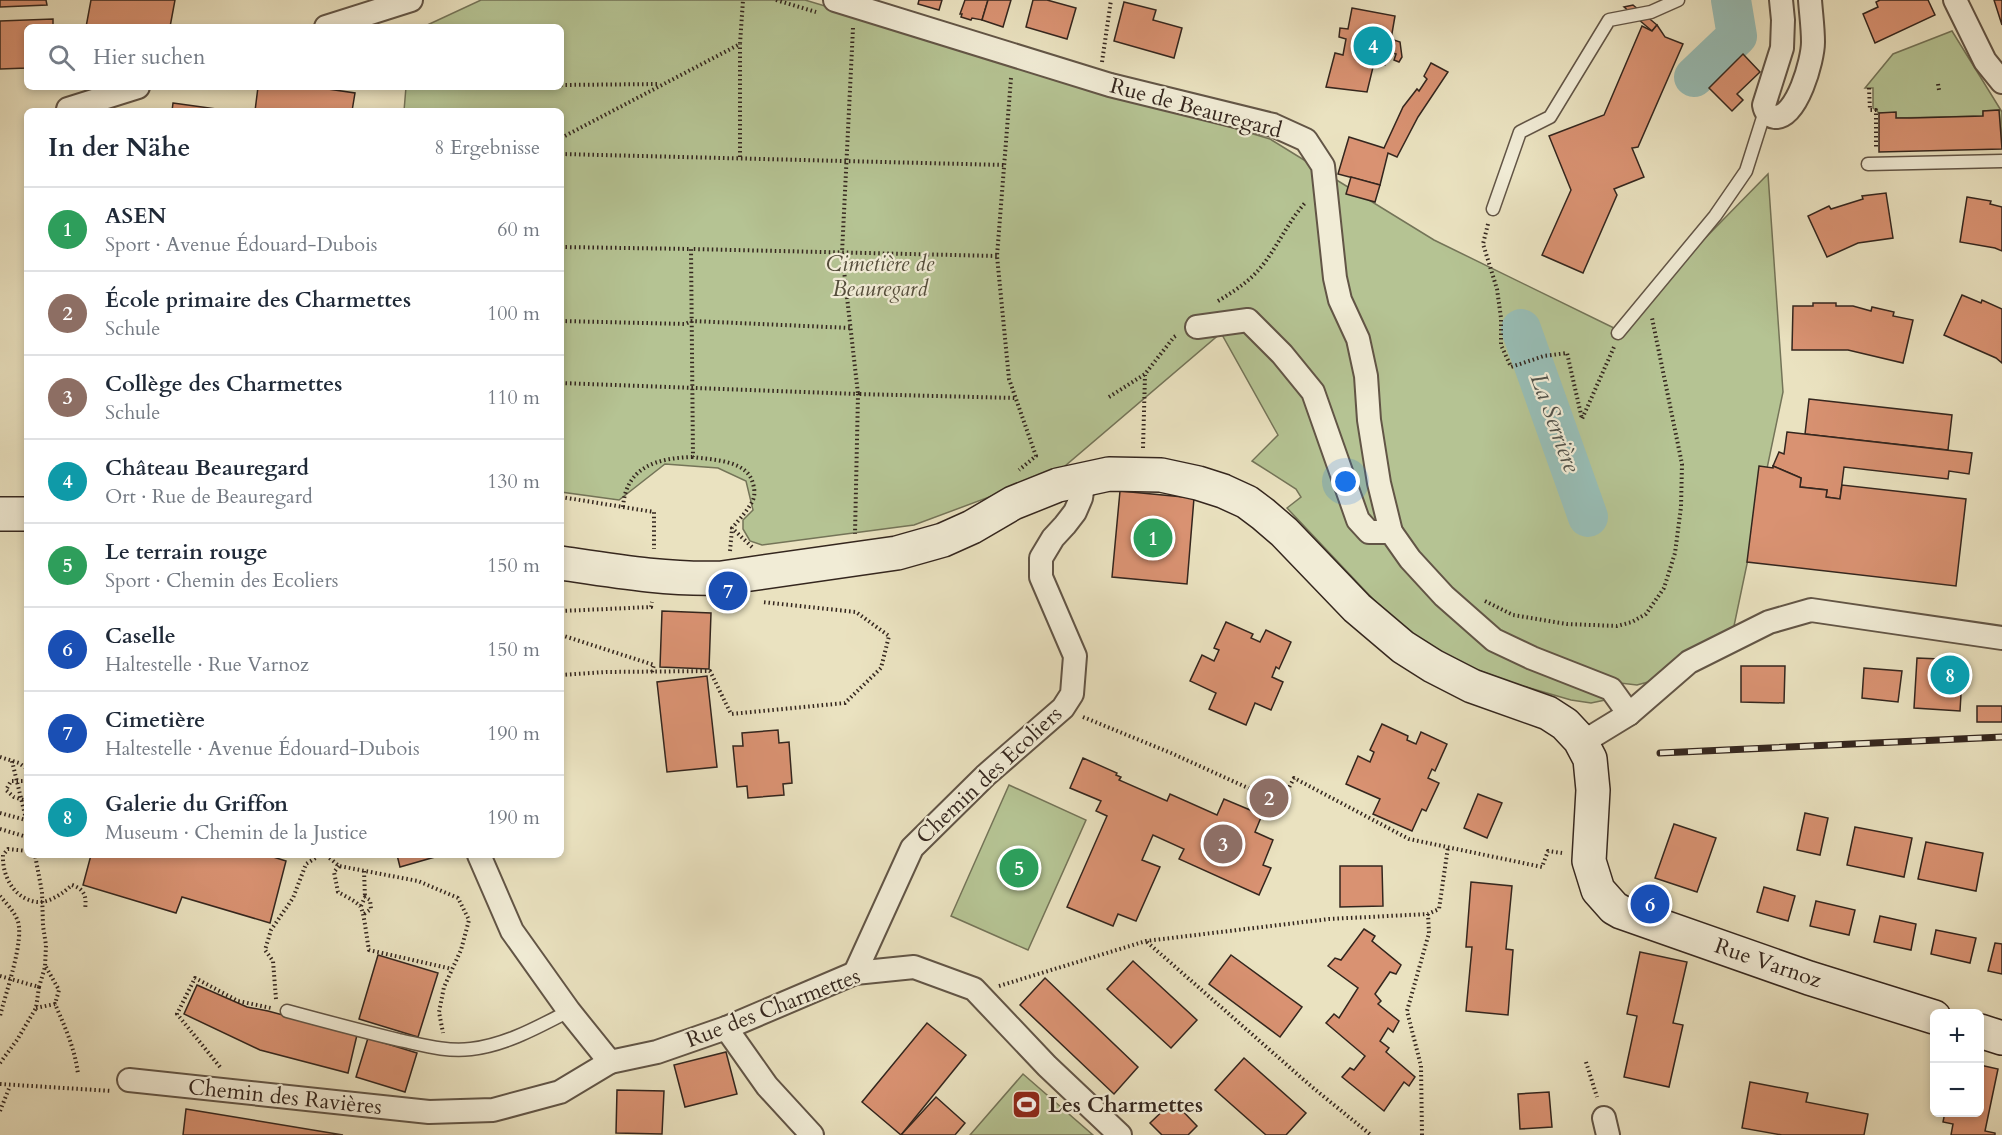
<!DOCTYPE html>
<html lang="de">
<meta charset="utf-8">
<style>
:root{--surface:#fff;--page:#f2f2f3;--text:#1f2937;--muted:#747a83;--line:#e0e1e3;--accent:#8f2418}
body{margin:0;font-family:Cardo,serif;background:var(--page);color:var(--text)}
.controls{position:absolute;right:18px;bottom:18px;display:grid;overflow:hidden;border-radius:9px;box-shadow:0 3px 9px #0003}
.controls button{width:54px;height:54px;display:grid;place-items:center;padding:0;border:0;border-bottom:2px solid var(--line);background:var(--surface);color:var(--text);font:30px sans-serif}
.you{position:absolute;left:1346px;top:482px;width:21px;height:21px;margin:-15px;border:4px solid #fff;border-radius:50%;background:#1a73e8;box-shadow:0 0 0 9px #1a73e833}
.badge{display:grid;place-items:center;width:39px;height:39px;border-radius:50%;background:var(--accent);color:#fff;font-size:20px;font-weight:700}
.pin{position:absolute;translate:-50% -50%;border:3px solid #fff;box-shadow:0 2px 6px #0006}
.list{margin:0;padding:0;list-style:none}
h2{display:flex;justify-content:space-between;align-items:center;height:78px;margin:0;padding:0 24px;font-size:26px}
h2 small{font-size:20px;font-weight:400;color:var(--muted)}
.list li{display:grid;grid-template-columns:39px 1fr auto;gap:18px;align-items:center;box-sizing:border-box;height:84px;padding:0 24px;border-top:2px solid var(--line)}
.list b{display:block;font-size:22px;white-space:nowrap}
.list p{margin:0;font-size:20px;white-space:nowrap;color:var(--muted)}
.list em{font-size:20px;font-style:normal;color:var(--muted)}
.icon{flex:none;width:33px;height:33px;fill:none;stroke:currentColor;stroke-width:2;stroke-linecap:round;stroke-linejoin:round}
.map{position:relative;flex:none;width:2002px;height:1135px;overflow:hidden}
.search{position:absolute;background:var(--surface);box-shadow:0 3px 9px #0003;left:24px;top:24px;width:540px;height:66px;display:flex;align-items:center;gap:15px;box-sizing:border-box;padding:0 21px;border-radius:9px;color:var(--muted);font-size:22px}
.panel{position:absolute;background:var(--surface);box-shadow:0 3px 9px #0003;left:24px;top:108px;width:540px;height:750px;border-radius:9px}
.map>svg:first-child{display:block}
.green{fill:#b5c393;stroke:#747458;stroke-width:1.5}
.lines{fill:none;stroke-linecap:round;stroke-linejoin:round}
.river{stroke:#98bdb5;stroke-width:40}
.building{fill:#d99272;stroke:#34261e;stroke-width:1.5}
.lane-casing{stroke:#625546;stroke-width:15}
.street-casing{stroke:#625546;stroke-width:26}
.secondary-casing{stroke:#34261e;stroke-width:36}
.path{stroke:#34261e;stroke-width:4;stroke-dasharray:1.5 3;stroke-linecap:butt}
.lane{stroke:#f1ecd6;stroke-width:12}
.street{stroke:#f1ecd6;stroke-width:22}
.secondary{stroke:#f1ecd6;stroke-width:33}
.rail-casing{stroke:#34261e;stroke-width:7}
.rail{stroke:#f1ecd6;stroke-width:4.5;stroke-dasharray:14;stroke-linecap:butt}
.labels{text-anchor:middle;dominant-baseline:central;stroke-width:4.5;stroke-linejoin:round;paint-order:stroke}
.street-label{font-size:22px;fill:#34261e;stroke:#f1ecd6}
.park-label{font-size:22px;font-style:italic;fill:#544d3b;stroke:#f1ecd6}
.poi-label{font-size:22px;font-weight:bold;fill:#34261e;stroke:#f1ecd6;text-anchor:start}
.water-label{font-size:24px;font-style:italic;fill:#52534b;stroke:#f1ecd6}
</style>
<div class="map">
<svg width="2002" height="1135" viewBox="0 0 2002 1135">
<rect width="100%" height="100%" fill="#eae2c0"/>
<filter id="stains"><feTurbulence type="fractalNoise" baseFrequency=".00333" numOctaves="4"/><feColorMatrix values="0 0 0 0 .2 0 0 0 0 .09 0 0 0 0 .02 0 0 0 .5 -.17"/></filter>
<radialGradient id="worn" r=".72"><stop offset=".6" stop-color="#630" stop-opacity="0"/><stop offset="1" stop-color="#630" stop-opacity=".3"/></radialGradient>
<g class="green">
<polygon points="481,0 805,0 1270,139 1434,240 1616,329 1768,174 1783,392 1734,626 1648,682 1637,685 1620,683 1610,699 1591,703 1571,700 1509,682 1465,665 1406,634 1287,508 1301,497 1296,489 1252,461 1278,435 1221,333 1059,471 914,525 762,545 750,541 743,529 743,520 753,510 746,481 718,468 665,464 619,500 561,492 561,111 404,111 406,87 561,87 561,27 423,27"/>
<polygon points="1952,31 2002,112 2002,149 1999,110 1983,111 1983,116 1896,118 1896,113 1879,113 1873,108 1873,88 1865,88 1893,54"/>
<polygon points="1009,785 1086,820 1028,950 951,916"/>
<polygon points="1023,1074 1093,1135 970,1135"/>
</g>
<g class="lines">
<g class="river">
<polyline points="1694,77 1737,36 1731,0"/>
<polyline points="1521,329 1588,517"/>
</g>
</g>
<g class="building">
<polygon points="0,0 46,0 47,5 0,7"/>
<polygon points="91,0 175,0 170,27 86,27"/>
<polygon points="919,0 942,0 939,10 918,4"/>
<polygon points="965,0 988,0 982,20 972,18 971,20 961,17 962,14 960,14"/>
<polygon points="988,0 1011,0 1003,27 982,20"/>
<polygon points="1033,0 1047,0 1076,8 1067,39 1026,27"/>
<polygon points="1880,0 1928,0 1935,15 1875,43 1863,14 1878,7 1876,2"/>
<polygon points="1994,0 2002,0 2002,25"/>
<polygon points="1124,2 1156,10 1153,20 1182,28 1174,58 1114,41"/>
<polygon points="1633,5 1657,25 1652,31 1624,7"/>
<polygon points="1352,8 1395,16 1391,39 1400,42 1402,57 1399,62 1394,60 1396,54 1389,52 1385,65 1374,63 1367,92 1326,87 1335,53 1343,55 1346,39 1339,37 1340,28 1348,29"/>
<polygon points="53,19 53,27 27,27 27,68 0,69 0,21"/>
<polygon points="1657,25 1665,37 1683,44 1638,147 1632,148 1644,177 1614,189 1617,195 1583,273 1542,255 1571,190 1549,136 1604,115 1642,26 1652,31"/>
<polygon points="1743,54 1760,72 1737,94 1743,100 1732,111 1709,88"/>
<polygon points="1431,63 1448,72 1418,117 1397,157 1388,153 1380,185 1338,174 1349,137 1384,148 1403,107 1417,89 1419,91 1427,79 1424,76"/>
<polygon points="258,87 314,87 355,93 352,111 255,111"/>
<polygon points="173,103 231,111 172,111"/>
<polygon points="1999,110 2002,149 1879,152 1879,113 1896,112 1896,118 1911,118 1983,116 1983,111"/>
<polygon points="1351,177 1380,185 1375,202 1346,194"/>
<polygon points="1886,193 1893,238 1858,243 1827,257 1808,216 1829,206 1831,209 1863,199 1862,196"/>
<polygon points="1967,197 1991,201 1990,204 2002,207 2002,251 1995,248 1960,242"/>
<polygon points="1962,295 1981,303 1982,300 2002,309 2002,363 1996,358 1944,335"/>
<polygon points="1813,303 1836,303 1836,306 1853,306 1871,311 1872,307 1894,312 1893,316 1913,320 1903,363 1848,350 1792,350 1793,306 1813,306"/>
<polygon points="1809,399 1952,415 1948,450 1805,434"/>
<polygon points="1787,432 1972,453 1969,474 1949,471 1948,479 1844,467 1840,499 1826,497 1827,490 1800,487 1801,478 1773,466 1779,452 1784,454"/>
<polygon points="1759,466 1773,468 1773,466 1801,478 1800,487 1827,490 1826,497 1840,499 1842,485 1966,499 1956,586 1747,562"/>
<polygon points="1120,491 1194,498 1187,584 1112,577"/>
<polygon points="662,611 711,613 709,669 660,667"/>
<polygon points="1226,622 1253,634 1251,638 1260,642 1266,630 1291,642 1279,669 1276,667 1272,677 1283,682 1271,710 1255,703 1246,725 1209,709 1216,693 1190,681 1202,655 1214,661 1219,650 1214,648"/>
<polygon points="1917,658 1963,660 1960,711 1914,708"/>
<polygon points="1741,666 1785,666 1784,703 1741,702"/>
<polygon points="1864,668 1902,671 1898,702 1862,698"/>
<polygon points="707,676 717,767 667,772 657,682"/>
<rect x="1977" y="706" width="25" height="16"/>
<polygon points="1382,724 1408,736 1407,740 1416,744 1421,732 1447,744 1435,771 1432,769 1428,778 1439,783 1426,811 1422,809 1412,831 1373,814 1380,799 1346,784 1358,756 1370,762 1374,752 1370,750"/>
<polygon points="778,730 779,743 789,742 792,783 783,784 784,795 748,798 747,786 737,787 733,746 743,746 742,733"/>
<polygon points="1083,758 1117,773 1116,775 1121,777 1119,780 1167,801 1170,794 1217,815 1224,799 1262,815 1255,832 1273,840 1263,865 1271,868 1259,895 1179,859 1184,849 1153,835 1142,860 1160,867 1136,921 1118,914 1113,926 1067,907 1107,816 1096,811 1101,801 1070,788"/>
<polygon points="1478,794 1502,803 1487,838 1464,828"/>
<polygon points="1805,813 1828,818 1820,855 1797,850"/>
<polygon points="1674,824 1716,838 1697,892 1655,878"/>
<polygon points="1855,827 1912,838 1904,877 1847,865"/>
<polygon points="1926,842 1983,853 1976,891 1918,879"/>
<polygon points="91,855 267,855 286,861 270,923 182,897 176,913 83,885"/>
<polygon points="397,855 442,855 400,867"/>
<polygon points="1340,866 1382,866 1383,906 1340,907"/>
<polygon points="1471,882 1512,886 1506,949 1513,950 1508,1015 1466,1011 1472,947 1466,947"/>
<polygon points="1764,887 1795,896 1788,921 1757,912"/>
<polygon points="1816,901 1855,910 1849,935 1810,926"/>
<polygon points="1880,916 1916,924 1911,950 1874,942"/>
<polygon points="1364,929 1375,936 1372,941 1401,965 1396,974 1390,972 1375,994 1381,1001 1378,1004 1399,1021 1393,1032 1388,1028 1380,1041 1389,1048 1386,1052 1415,1077 1409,1086 1404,1082 1384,1111 1342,1077 1350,1068 1354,1070 1365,1056 1326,1023 1334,1014 1339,1018 1358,988 1328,966 1335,958 1341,960"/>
<polygon points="1936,930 1976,938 1970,963 1931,954"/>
<polygon points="1995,943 2002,944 2002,974 1988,971"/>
<polygon points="1640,952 1687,962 1673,1023 1683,1025 1669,1087 1624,1077 1637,1016 1627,1014"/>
<polygon points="378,955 438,973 418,1037 359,1019"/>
<polygon points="1231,955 1302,1007 1280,1037 1209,984"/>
<polygon points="1133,961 1197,1020 1171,1048 1107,989"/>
<polygon points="1045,978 1138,1067 1114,1094 1020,1005"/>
<polygon points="197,985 247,1007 268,1011 357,1035 348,1073 260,1050 184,1014"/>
<polygon points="927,1023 966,1055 901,1135 862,1102"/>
<polygon points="368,1038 417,1053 405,1092 356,1077"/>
<polygon points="726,1052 737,1094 685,1107 674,1065"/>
<polygon points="1244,1058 1306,1113 1286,1135 1266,1135 1215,1090"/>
<polygon points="1980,1065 1998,1069 1985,1131 1995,1133 1995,1135 1951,1135 1953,1124 1943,1122 1945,1112 1980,1112"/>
<polygon points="1750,1082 1808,1093 1806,1102 1868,1114 1864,1135 1782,1135 1742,1128"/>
<polygon points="617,1090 664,1091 662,1134 616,1133"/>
<polygon points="1549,1092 1552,1127 1520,1129 1518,1094"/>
<polygon points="936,1097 965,1123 955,1135 901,1135"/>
<polygon points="1173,1101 1197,1126 1188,1135 1162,1135 1150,1123"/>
<polygon points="186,1109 343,1135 183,1135"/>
</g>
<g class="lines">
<defs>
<g id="lane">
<polyline points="1868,164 2002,161"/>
<polyline points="1493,209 1520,132 1550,117 1609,20 1651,12 1678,0"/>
<polyline points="1618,333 1715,216 1746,171 1765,111"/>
<path d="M 287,1011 C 324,1021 361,1031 399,1040 C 423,1045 446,1052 471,1049 C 506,1045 538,1027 569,1011"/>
</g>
<g id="street">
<polyline points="835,0 1110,85 1273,125 1306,140 1323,166 1335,278 1340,300 1358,339 1366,376 1369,420 1379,483 1391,532 1410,559 1444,596 1494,640 1532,658 1611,689 1629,714"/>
<path d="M 1781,0 L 1783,20 L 1782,48 L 1764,105 C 1765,111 1768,116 1775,117 C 1797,118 1813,60 1813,42 C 1813,28 1811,14 1810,0"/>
<polyline points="1955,0 1985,61 2002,82"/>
<polyline points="326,27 411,0"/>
<polyline points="68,109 138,87"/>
<polyline points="1197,327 1248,320 1282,354 1313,392 1358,520 1369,532 1391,532"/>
<polyline points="1580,740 1593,736 1629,714 1689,662 1769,622 1811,610 2002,638"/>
<polyline points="479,855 512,931 569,1011 610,1062 657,1052 726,1028 855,973 914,967 974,989 1047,1066 1120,1135"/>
<polyline points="855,973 912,848 986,775 1063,708 1072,694 1075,656 1041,577 1041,558 1053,538 1065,525 1075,512 1081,498 1084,479"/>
<polyline points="726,1028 767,1086 812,1135"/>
<polyline points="129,1080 429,1112 493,1110 560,1092 610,1062"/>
<polyline points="1604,1118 1608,1135"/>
</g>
<g id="secondary">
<polyline points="0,514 27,514"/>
<path d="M 561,563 C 615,571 668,580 722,578 L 897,553 L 943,540 L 972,527 L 1013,503 L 1058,485 L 1109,474 L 1161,475 L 1198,483 L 1223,491 L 1247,502 L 1263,514 L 1284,532 L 1357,608 L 1403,647 L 1433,666 L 1472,686 L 1548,713 L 1565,724 L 1580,740 L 1590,759 L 1593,790 L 1589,861 L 1598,890 L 1614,908 L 1621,912 L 1809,978 L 1934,1017"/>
<polyline points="1980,1031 2002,1038"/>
</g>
</defs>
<use href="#lane" class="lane-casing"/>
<use href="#street" class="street-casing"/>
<use href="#secondary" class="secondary-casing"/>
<g class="path">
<polyline points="776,0 816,12"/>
<polyline points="853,28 842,253 858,394 1015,398"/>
<polyline points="1102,62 1111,0"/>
<polyline points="1011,78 997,256 1009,379 1036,456 1019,470"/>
<polyline points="1938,84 1939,90"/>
<polyline points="561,85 660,84"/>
<polyline points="1869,88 1870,110 1876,110 1876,147"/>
<polyline points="561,138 740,44 743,0"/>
<polyline points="561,154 1004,165"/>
<polyline points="740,157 740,44"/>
<polyline points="1488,224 1483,244 1497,289 1501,318 1501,345 1511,367 1544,356 1567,353 1582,419 1614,347"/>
<polyline points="561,247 691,249"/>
<path d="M 1218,301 C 1236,290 1252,280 1265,262 C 1279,243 1289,221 1305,203"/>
<polyline points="561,321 685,324 692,321 851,328"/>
<polyline points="561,383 858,394 855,534"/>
<polyline points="1109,397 1145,374 1174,337 1177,335"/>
<polyline points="1143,448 1145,375"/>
<polyline points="561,497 654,512 654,549"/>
<path d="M 623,507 C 626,466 658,458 693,457"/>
<path d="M 752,547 L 732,528 C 739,520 747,511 752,502 C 755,497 755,490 753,484 C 748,460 713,460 693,457 L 691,249 L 997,256"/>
<polyline points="730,551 732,529"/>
<polyline points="1485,601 1513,615 1567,624 1617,626 1632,622 1646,614 1664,588 1675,553 1681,507 1682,464 1652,318"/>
<polyline points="561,611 651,607 652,602"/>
<polyline points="561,635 654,665 652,672"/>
<polyline points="561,675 606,672 710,671 731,714 845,703 881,668 889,636 856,612 762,602"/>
<polyline points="1083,717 1171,753 1281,803 1294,778 1409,839 1542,867 1548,851 1562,853"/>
<polyline points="0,757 19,763 27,769"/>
<polyline points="12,761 27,823"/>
<polyline points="27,781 11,781 6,790 14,797 27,801"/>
<polyline points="0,813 26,820"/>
<polyline points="0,829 27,837"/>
<path d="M 27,851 L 8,849 L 3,855 C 2,876 14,899 37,902 C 50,903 63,893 72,885 C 84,889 87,896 85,909"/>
<polyline points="326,855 339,866 418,881 458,898 469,920 461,950 444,987 439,1012 443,1033"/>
<path d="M 339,866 L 334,872 L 338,892 C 345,896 354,900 360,906 C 364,910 367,941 369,950 L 452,969"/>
<polyline points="364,871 365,897"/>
<path d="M 0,896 C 6,903 13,910 17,919 C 26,937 5,995 0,1016"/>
<polyline points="361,906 365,897 370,900 371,909 364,914"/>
<polyline points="1147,942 1312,1087 1371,1135"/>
<polyline points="46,967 59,990 55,1004"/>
<polyline points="0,976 39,987 45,967 46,945 43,926 42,892 35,855"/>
<polyline points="999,986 1146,941 1329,919 1428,914 1439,909 1448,847"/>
<polyline points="276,999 273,961 265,950 271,930 293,898 306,864 320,855"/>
<path d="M 36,1008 L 55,1004 C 65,1027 75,1049 78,1074"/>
<polyline points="1586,1062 1597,1097"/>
<polyline points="0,1063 17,1040 36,1008 39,987"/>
<polyline points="220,1067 177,1014 195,978 238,1001 271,1008"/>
<polyline points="0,1084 112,1091"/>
<polyline points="0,1111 10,1086"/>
<polyline points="1422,1135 1421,1066 1407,1011 1429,933 1428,914"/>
</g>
<use href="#lane" class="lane"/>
<use href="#street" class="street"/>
<use href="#secondary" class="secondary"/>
<defs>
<polyline id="rail" points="1660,753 2002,737"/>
</defs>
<use href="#rail" class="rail-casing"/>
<use href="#rail" class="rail"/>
</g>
<defs>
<symbol id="stadium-square" viewBox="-11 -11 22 22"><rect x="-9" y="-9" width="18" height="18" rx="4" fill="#8f2418" stroke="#f1ecd6"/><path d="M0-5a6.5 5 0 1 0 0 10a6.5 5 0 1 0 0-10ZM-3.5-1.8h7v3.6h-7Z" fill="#fff"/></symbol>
</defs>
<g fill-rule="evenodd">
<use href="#stadium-square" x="1010" y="1088" width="33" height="33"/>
</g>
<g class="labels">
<g class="street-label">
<text transform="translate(1196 108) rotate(15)">Rue de Beauregard</text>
<text transform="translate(989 775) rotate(-43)">Chemin des Ecoliers</text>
<text transform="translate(1768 963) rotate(19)">Rue Varnoz</text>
<text transform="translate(773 1008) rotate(-21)">Rue des Charmettes</text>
<text transform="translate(285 1097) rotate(6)">Chemin des Ravières</text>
</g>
<g class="park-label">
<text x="880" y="264">Cimetière de<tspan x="880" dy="25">Beauregard</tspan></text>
</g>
<g class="poi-label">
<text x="1048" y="1105">Les Charmettes</text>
</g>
<g class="water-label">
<text transform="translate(1555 423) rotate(70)">La Serrière</text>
</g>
</g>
<rect width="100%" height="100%" filter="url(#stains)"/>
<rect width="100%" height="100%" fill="url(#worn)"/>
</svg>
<div class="controls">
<button>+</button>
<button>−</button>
</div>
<div class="you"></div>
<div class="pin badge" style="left:1153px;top:538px;background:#2e9e5b">1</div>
<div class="pin badge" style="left:1269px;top:798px;background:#8d6e63">2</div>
<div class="pin badge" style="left:1223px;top:844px;background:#8d6e63">3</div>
<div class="pin badge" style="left:1373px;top:46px;background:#0f9aa8">4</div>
<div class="pin badge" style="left:1019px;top:868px;background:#2e9e5b">5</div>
<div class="pin badge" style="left:1650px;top:904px;background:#1a4fb4">6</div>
<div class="pin badge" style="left:728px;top:591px;background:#1a4fb4">7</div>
<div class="pin badge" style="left:1950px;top:675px;background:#0f9aa8">8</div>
<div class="search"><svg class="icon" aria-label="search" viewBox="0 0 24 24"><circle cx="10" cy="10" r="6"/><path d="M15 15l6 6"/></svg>Hier suchen</div>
<section class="panel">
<h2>In der Nähe<small>8 Ergebnisse</small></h2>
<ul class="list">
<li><span class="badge" style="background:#2e9e5b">1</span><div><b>ASEN</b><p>Sport · Avenue Édouard-Dubois</p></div><em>60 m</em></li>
<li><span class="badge" style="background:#8d6e63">2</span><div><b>École primaire des Charmettes</b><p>Schule</p></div><em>100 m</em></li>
<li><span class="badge" style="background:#8d6e63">3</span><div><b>Collège des Charmettes</b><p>Schule</p></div><em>110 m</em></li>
<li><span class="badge" style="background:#0f9aa8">4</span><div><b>Château Beauregard</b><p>Ort · Rue de Beauregard</p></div><em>130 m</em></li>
<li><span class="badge" style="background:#2e9e5b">5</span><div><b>Le terrain rouge</b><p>Sport · Chemin des Ecoliers</p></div><em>150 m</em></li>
<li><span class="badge" style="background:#1a4fb4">6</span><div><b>Caselle</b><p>Haltestelle · Rue Varnoz</p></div><em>150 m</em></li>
<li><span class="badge" style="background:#1a4fb4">7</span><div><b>Cimetière</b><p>Haltestelle · Avenue Édouard-Dubois</p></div><em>190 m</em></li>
<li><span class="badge" style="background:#0f9aa8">8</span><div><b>Galerie du Griffon</b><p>Museum · Chemin de la Justice</p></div><em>190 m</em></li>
</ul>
</section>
</div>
